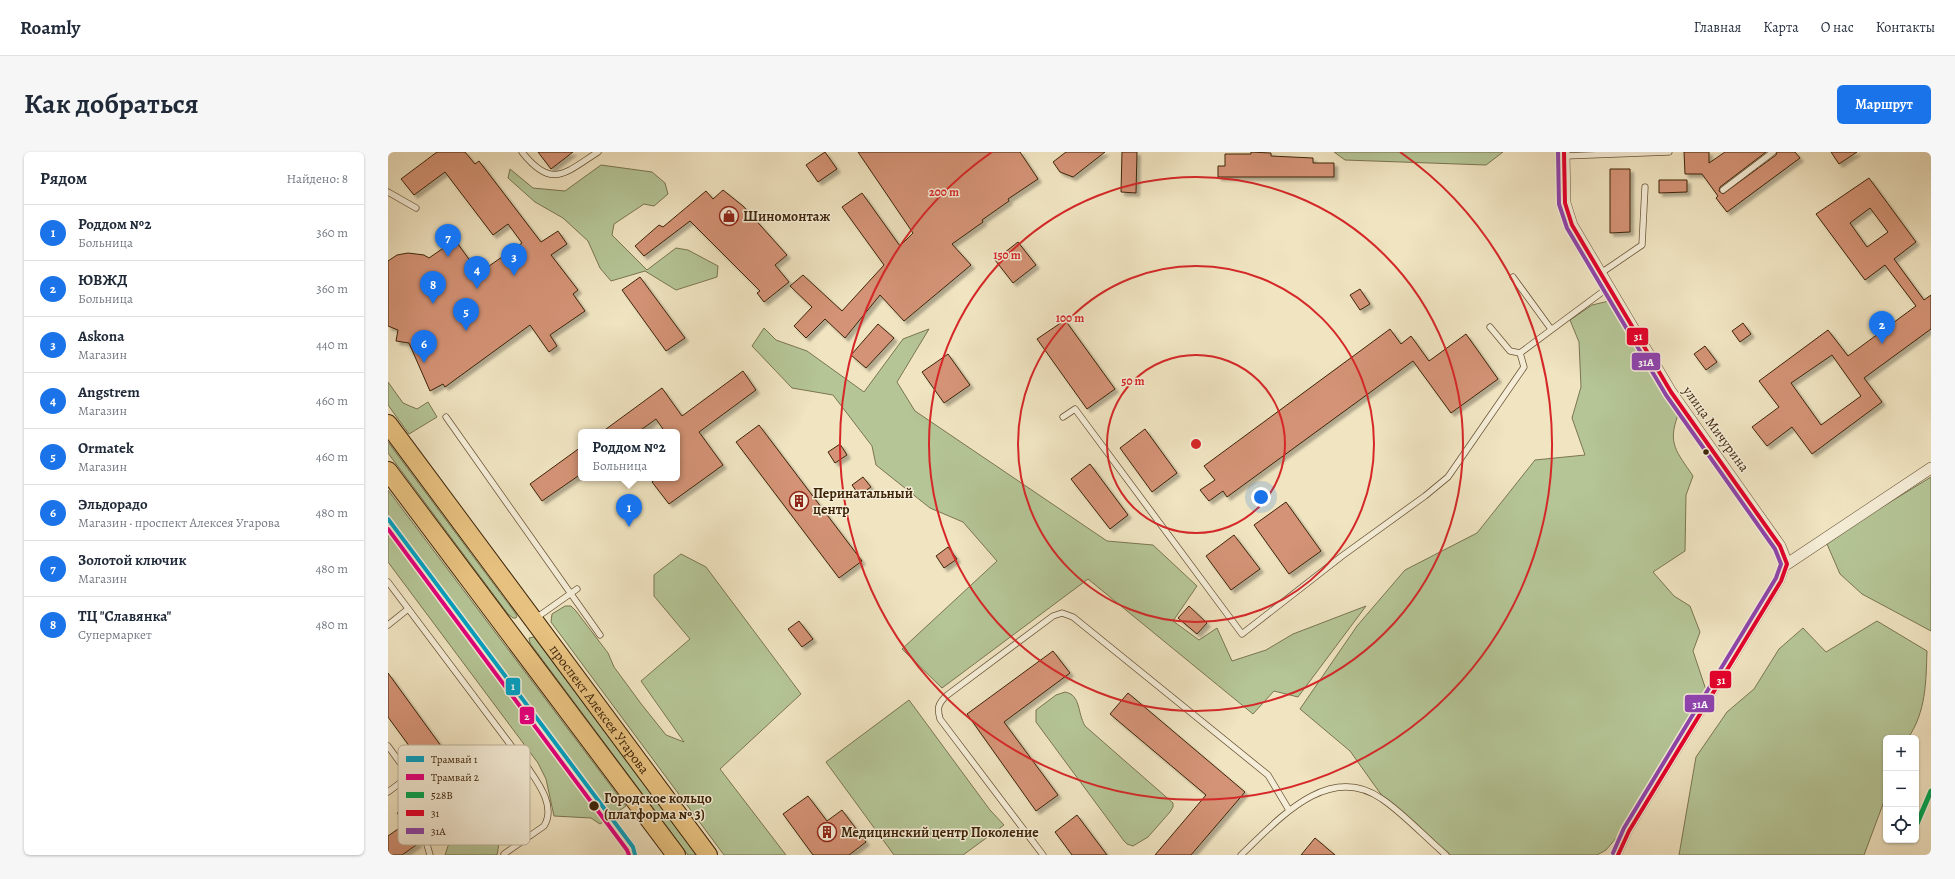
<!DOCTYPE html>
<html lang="ru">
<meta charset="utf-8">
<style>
:root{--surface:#fff;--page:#f6f6f7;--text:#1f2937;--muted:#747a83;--line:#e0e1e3;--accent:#1a73e8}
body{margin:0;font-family:Alegreya,serif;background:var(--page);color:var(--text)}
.controls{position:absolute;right:12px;bottom:12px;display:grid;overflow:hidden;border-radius:6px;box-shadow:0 1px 3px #0004}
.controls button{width:36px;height:36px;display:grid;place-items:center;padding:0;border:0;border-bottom:1px solid var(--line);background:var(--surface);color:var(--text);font:20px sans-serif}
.you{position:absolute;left:873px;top:345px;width:14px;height:14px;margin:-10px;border:3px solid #fff;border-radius:50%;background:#1a73e8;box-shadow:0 0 0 6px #1a73e833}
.badge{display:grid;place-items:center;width:26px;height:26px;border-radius:50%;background:var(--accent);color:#fff;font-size:13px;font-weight:700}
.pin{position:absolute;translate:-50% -33px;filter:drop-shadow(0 1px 2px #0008)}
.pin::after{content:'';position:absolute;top:21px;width:14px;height:12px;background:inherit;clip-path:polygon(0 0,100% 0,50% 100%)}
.popup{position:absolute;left:190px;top:277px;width:102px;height:52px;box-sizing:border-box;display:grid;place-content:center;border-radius:6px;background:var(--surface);filter:drop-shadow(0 1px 3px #0005);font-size:13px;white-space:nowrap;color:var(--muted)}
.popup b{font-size:15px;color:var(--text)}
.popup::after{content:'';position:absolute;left:50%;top:100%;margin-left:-8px;border:8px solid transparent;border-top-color:var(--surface)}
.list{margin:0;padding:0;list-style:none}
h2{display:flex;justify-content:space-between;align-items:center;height:52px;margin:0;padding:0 16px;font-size:17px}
h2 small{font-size:13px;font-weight:400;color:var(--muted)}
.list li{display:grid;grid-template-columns:26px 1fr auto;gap:12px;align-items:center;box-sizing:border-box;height:56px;padding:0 16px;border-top:1px solid var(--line)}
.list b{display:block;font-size:15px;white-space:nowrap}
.list p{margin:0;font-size:13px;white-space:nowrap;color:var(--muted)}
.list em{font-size:13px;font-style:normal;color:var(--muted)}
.icon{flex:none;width:22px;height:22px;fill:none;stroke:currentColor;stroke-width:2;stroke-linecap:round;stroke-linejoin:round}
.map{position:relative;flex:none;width:1543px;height:703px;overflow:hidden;border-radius:6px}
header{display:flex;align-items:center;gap:24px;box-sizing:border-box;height:56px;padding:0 20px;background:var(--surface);border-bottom:1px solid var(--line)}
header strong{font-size:19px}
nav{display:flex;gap:22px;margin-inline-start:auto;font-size:14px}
.intro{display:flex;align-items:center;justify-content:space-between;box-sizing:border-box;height:96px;padding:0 24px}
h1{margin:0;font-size:28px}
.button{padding:10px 18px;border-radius:6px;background:var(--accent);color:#fff;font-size:14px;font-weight:700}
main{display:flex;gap:24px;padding:0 24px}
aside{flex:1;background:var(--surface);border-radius:6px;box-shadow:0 1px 3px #0004}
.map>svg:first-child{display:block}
.green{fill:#b5c596;stroke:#7a7550}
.building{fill:#d49376;stroke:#3e250a;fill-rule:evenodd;filter:url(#shadow)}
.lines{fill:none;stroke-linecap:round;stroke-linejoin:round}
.service-casing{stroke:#6a5538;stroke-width:7}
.minor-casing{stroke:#6a5538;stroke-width:12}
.primary-casing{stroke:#3e250a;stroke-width:20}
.service{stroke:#f5edd7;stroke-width:5.5}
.minor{stroke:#f5edd7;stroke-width:11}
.primary{stroke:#e8c280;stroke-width:18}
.tram{stroke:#3e250a;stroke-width:1}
.bus-1-casing{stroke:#f5edd7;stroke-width:7}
.bus-2-casing{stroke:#f5edd7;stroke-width:7}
.bus-1{stroke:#e4002b;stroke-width:4}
.bus-2{stroke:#8e44ad;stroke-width:4}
.rail-1-casing{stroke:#f5edd7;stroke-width:8}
.rail-1{stroke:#00a651;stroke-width:5}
.tram-1-casing{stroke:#f5edd7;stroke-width:7}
.tram-2-casing{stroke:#f5edd7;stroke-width:7}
.tram-1{stroke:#03a2c4;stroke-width:4}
.tram-2{stroke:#e5007d;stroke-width:4}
.ring{fill:none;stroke:#d62828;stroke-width:2}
.bus-dot{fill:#3e250a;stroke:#f5edd7;stroke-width:1.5}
.labels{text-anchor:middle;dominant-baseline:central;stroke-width:3;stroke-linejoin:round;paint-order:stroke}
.poi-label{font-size:14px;font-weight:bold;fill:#3e250a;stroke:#f5edd7;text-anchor:start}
.street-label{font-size:14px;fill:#3e250a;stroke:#f5edd7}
.stop-label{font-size:14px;font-weight:bold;fill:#3e250a;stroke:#f5edd7;text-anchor:start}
.key{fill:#f5edd7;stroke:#beb19a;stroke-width:1}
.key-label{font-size:11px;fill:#3e250a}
.centre{fill:#d62828;stroke:#f5edd7;stroke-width:2}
.ring-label{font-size:12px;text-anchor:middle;font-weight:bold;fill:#d62828;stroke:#f5edd7;stroke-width:3;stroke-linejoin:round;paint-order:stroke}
.line-badge{stroke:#f5edd7;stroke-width:1.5}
.badge-label{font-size:11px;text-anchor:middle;font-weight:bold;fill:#fff}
</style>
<header>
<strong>Roamly</strong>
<nav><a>Главная</a><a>Карта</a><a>О нас</a><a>Контакты</a></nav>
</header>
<div class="intro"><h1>Как добраться</h1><a class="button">Маршрут</a></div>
<main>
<aside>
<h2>Рядом<small>Найдено: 8</small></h2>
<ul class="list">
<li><span class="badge">1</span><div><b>Роддом №2</b><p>Больница</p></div><em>360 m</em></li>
<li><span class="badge">2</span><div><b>ЮВЖД</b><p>Больница</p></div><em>360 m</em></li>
<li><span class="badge">3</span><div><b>Askona</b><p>Магазин</p></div><em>440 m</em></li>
<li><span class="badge">4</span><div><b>Angstrem</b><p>Магазин</p></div><em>460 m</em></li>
<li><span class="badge">5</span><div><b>Ormatek</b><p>Магазин</p></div><em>460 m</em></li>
<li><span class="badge">6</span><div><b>Эльдорадо</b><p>Магазин · проспект Алексея Угарова</p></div><em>480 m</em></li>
<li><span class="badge">7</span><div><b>Золотой ключик</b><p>Магазин</p></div><em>480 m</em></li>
<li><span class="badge">8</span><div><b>ТЦ &quot;Славянка&quot;</b><p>Супермаркет</p></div><em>480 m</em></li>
</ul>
</aside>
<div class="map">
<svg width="1543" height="703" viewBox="0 0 1543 703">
<defs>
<filter id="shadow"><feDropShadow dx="3.5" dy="3.5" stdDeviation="1" flood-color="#0004"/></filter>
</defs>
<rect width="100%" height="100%" fill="#f0e4c1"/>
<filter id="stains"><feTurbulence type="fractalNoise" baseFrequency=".005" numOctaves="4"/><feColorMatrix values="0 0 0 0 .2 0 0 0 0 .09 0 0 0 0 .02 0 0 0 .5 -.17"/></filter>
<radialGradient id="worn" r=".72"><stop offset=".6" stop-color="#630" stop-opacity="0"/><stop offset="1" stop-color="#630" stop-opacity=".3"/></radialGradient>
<g class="green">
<polygon points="946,0 1115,0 1098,13 957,8"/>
<polygon points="213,13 264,20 277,31 280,42 266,54 256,52 226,72 224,83 259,118 288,96 300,98 330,114 329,125 288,138 257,119 223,129 212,116 200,89 175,66 147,50 120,26 122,17 145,36 177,39"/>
<path d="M 1221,149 L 1290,263 C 1279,292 1289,300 1305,324 L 1298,343 L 1297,399 L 1265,420 L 1286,444 L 1302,454 L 1312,480 L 1305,499 L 1318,538 L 1234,679 L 1218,698 L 1209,703 L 1055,703 L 992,641 L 962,599 L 912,557 L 969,474 L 1017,418 L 1089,381 L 1147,308 L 1197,303 L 1184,266 L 1193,235 L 1191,190 L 1182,168 L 1204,153 Z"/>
<polygon points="376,176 388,188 419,199 476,240 515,187 541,177 509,230 527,259 719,389 765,393 809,434 785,469 811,488 829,476 844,509 878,498 905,482 978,454 910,545 886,539 865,562 700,427 554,536 514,497 609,409 575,370 542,356 488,313 484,294 445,243 404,236 364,194"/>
<polygon points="0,230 15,251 29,257 40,250 49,265 21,282 0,253"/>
<polygon points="0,290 125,458 129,464 128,466 125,466 120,462 0,301"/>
<polygon points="1543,325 1543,479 1474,442 1452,422 1439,392 1476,366"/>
<polygon points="0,338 238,654 212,672 203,666 166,664 158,627 150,611 0,410"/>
<polygon points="293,402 318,415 413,542 332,617 398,703 336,703 163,470 164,462 177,454 183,454 188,459 220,501 226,515 254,553 278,583 296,590 253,529 302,487 266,444 266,423"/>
<path d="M 1489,469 L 1539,499 C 1538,530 1538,560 1520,586 L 1498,586 L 1498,644 L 1476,703 L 1291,703 L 1308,605 L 1339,560 L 1366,537 L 1391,497 L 1415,476 L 1438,500 Z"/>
<polygon points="146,485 309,703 300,703 142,491 141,486"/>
<path d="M 677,540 C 693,543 689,560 697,574 L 785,651 L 785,655 L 782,660 L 760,685 L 745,694 L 739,692 L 736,689 L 648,570 L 648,558 L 668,543 Z"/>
<polygon points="521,548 602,658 616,673 575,703 506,703 438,610"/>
<polygon points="104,664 113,680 109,703 57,703 62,688"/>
</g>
<g class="building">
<polygon points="49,0 77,0 87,12 91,9 153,90 170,79 179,92 163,103 190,138 185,142 197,159 162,183 169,194 161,200 142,173 57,235 55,232 42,239 21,191 8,189 10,178 0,174 0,109 9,103 20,101 36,103 41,106 67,88 91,121 134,91 120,72 105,83 57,20 26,43 13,27"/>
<polygon points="150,0 185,0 163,17"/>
<polygon points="437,0 449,17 430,30 418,13"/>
<polygon points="470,0 632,0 650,27 620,47 621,49 594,68 595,70 564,92 583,113 516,169 492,143 457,186 437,167 418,186 406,174 424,155 402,134 415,123 454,159 496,113 454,55 474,41 512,94 525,81"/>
<polygon points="678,0 717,0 685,25 672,20 665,10"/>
<polygon points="734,0 749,0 748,41 733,40"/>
<polygon points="863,0 883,1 883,4 925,6 925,11 946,11 946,25 830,25 830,14 837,14 837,2 863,2"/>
<polygon points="1296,0 1321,0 1321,11 1337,0 1378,0 1332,35 1331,39 1335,42 1388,3 1389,0 1407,0 1412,6 1339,60 1328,46 1330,44 1314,22 1297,22"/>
<polygon points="1443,0 1469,0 1451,12"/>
<polygon points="1222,17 1242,17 1242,80 1222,81"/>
<path d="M 1481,26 L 1528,90 L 1506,107 L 1536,148 L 1543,143 L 1543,177 L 1476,226 L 1494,250 L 1424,302 L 1404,275 L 1379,294 L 1364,275 L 1391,255 L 1371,229 L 1440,178 L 1460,204 L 1528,154 L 1497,113 L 1477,128 L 1428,62 ZM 1482,56 L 1500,80 L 1479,95 L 1462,71 ZM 1444,203 L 1473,244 L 1433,273 L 1403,231 Z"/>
<polygon points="1271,28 1299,28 1299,40 1271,41"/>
<polygon points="335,38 355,54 399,103 387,113 401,130 376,150 369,141 372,139 302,69 256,104 247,94 271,73 275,75 318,39 325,47"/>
<polygon points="630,90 648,113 625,131 607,108"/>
<polygon points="252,125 297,186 278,199 234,138"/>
<polygon points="972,137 982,152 972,158 962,143"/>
<polygon points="677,168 727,237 699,257 649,187"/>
<polygon points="1355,171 1363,182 1352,190 1344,179"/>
<polygon points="490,172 506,186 478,216 463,203"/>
<polygon points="1002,177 1013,192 1023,184 1041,209 1078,182 1110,227 1063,261 1025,209 839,345 835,339 821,349 812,338 827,328 816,314"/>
<polygon points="1317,194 1329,210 1318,218 1306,202"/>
<polygon points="560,202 582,233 556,251 534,220"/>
<polygon points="355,219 368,238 311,280 335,313 281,352 264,330 269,326 289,326 289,280 277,280 268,267 250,280 214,280 274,236 294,264"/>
<polygon points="371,273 474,409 451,426 348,290"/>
<polygon points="757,277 789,321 764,340 732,296"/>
<polygon points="452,292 459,303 447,311 440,300"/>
<polygon points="193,295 193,322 154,349 142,332"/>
<polygon points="702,312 740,363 722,377 683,327"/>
<polygon points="475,325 483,335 471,343 464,333"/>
<polygon points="898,350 933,399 901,422 866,373"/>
<polygon points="846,383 872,417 843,438 818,404"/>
<polygon points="560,395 569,407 556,416 548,404"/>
<polygon points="801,454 819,471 809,482 790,466"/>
<polygon points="411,469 425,487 414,495 400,477"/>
<polygon points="665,499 682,521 616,570 670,643 648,659 579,562"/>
<polygon points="0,521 85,638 24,682 31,691 14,703 0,703 0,684 17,672 9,661 49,632 0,565"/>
<polygon points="740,541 857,640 803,703 767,703 818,643 722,562"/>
<polygon points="420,644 439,669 454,658 478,690 461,703 425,703 395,662"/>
<polygon points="689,663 719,703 684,703 667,680"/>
<polygon points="927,686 947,703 913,703"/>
</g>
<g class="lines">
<defs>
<g id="service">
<path d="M 134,0 C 164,38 177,21 210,0"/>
<polyline points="1176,4 1281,0"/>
<polyline points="1335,38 1385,0"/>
<polyline points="0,40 28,56"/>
<polyline points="1213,121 1254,93 1257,35"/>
<polyline points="1125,125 1163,177"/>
<polyline points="1102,175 1122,199 1132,201 1221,135"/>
<polyline points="58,265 212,483"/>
<polyline points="675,265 687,257 854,482 954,404 1037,344 1060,325 1136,215 1132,201"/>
<polyline points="0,430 140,616 38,689 42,703"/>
<polyline points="148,466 189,437"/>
<polyline points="0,473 20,457"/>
<polyline points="0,594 18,619 16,628 0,640"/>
<path d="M 116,702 L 156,674 C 168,655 151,632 140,616"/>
<path d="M 655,703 L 552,567 C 549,556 550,552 558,544 L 665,464 L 674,461 L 685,465 L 880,623 L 901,658"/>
<path d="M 853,703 C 889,669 940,609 994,647 C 1015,661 1038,686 1058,703"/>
<polyline points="1230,703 1241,679 1393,429 1399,412"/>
</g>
<polyline id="minor" points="1176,0 1177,51 1184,73 1283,240 1392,394 1399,412 1543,316"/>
<g id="primary">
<path id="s1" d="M 0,272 L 320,703"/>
<polyline points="0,319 288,703"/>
</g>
</defs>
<use href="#service" class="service-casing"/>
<use href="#minor" class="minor-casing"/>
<use href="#primary" class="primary-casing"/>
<use href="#service" class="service"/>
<use href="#minor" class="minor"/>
<use href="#primary" class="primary"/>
<polyline class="tram" points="230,685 243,703"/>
<defs>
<polyline id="bus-1" points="1176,0 1177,51 1184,73 1283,240 1392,394 1399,412 1393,429 1241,679 1230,703"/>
<polyline id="bus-2" points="1170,0 1171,52 1179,76 1278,243 1387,397 1393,412 1388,426 1236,676 1225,701"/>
</defs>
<use href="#bus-1" class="bus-1-casing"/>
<use href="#bus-2" class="bus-2-casing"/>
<use href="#bus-1" class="bus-1"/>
<use href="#bus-2" class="bus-2"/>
<defs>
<polyline id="rail-1" points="1528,674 1543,639"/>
</defs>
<use href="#rail-1" class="rail-1-casing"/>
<use href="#rail-1" class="rail-1"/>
<defs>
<polyline id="tram-1" points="0,367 245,695 247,703"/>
<polyline id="tram-2" points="0,377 239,698 241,703"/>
</defs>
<use href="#tram-1" class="tram-1-casing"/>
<use href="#tram-2" class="tram-2-casing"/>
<use href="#tram-1" class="tram-1"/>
<use href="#tram-2" class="tram-2"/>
</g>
<g class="ring">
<circle cx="808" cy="292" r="89"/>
<circle cx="808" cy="292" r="178"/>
<circle cx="808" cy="292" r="267"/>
<path d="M1012 0A356 356 0 1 1 604 0"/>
</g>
<defs>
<symbol id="shop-ring" viewBox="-11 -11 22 22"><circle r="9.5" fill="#f5edd7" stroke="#8f2418" stroke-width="1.5"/><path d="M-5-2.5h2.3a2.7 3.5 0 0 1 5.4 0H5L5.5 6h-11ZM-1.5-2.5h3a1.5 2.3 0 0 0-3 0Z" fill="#8f2418"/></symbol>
<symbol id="building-ring" viewBox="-11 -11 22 22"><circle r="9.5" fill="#f5edd7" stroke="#8f2418" stroke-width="1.5"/><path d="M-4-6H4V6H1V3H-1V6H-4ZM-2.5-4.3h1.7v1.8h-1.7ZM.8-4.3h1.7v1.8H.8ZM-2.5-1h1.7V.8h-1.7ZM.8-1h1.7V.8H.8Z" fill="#8f2418"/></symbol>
</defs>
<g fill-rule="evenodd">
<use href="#shop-ring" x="330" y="53" width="22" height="22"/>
<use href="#building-ring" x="400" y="338" width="22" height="22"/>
<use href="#building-ring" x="428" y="669" width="22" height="22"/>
</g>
<g class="bus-dot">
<circle cx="1318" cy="300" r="3.5"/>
<circle cx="206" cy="654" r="5.5"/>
</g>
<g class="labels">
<g class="poi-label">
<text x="355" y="64">Шиномонтаж</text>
<text x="425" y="341">Перинатальный<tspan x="425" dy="16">центр</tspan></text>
<text x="453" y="680">Медицинский центр Поколение</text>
</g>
<g class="street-label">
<text transform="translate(1328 277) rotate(54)">улица Мичурина</text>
<text stroke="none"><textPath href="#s1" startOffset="355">проспект Алексея Угарова</textPath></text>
</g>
<g class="stop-label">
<text x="216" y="646">Городское кольцо<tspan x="216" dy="16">(платформа № 3)</tspan></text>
</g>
</g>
<rect x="10" y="593" width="132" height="100" rx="6" class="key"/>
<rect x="18" y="604" width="18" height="6" fill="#03a2c4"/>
<rect x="18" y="622" width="18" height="6" fill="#e5007d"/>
<rect x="18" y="640" width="18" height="6" fill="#00a651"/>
<rect x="18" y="658" width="18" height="6" fill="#e4002b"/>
<rect x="18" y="676" width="18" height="6" fill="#8e44ad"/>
<g class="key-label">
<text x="43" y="611">Трамвай 1</text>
<text x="43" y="629">Трамвай 2</text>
<text x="43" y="647">528В</text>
<text x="43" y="665">31</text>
<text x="43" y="683">31А</text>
</g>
<circle cx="808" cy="292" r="6" class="centre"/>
<g class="ring-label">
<text x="556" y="44">200 m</text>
<text x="619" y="107">150 m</text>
<text x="682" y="170">100 m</text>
<text x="745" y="233">50 m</text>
</g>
<g class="line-badge">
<rect x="1238" y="175" width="23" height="19" rx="4" fill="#e4002b"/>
<rect x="1243" y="200" width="30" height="19" rx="4" fill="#8e44ad"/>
<rect x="1321" y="518" width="23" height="19" rx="4" fill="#e4002b"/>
<rect x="117" y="525" width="16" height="19" rx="4" fill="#03a2c4"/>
<rect x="1296" y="542" width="31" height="19" rx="4" fill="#8e44ad"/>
<rect x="131" y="554" width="16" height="19" rx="4" fill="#e5007d"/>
</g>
<g class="badge-label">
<text x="1250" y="188">31</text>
<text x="1258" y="214">31А</text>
<text x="1333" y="532">31</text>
<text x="125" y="538">1</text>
<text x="1312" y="556">31А</text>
<text x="139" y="568">2</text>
</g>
<rect width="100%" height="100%" filter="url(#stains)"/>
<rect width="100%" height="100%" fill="url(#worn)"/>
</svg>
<div class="controls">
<button>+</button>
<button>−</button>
<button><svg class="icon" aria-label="locate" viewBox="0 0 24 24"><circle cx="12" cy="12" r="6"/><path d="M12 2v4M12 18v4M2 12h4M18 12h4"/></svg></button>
</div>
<div class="you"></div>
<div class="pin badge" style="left:241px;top:375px">1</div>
<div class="popup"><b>Роддом №2</b>Больница</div>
<div class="pin badge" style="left:1494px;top:192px">2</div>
<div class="pin badge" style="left:126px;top:124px">3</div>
<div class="pin badge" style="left:89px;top:137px">4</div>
<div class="pin badge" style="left:78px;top:179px">5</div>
<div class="pin badge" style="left:36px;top:211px">6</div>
<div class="pin badge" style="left:60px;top:105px">7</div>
<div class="pin badge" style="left:45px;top:152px">8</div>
</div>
</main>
